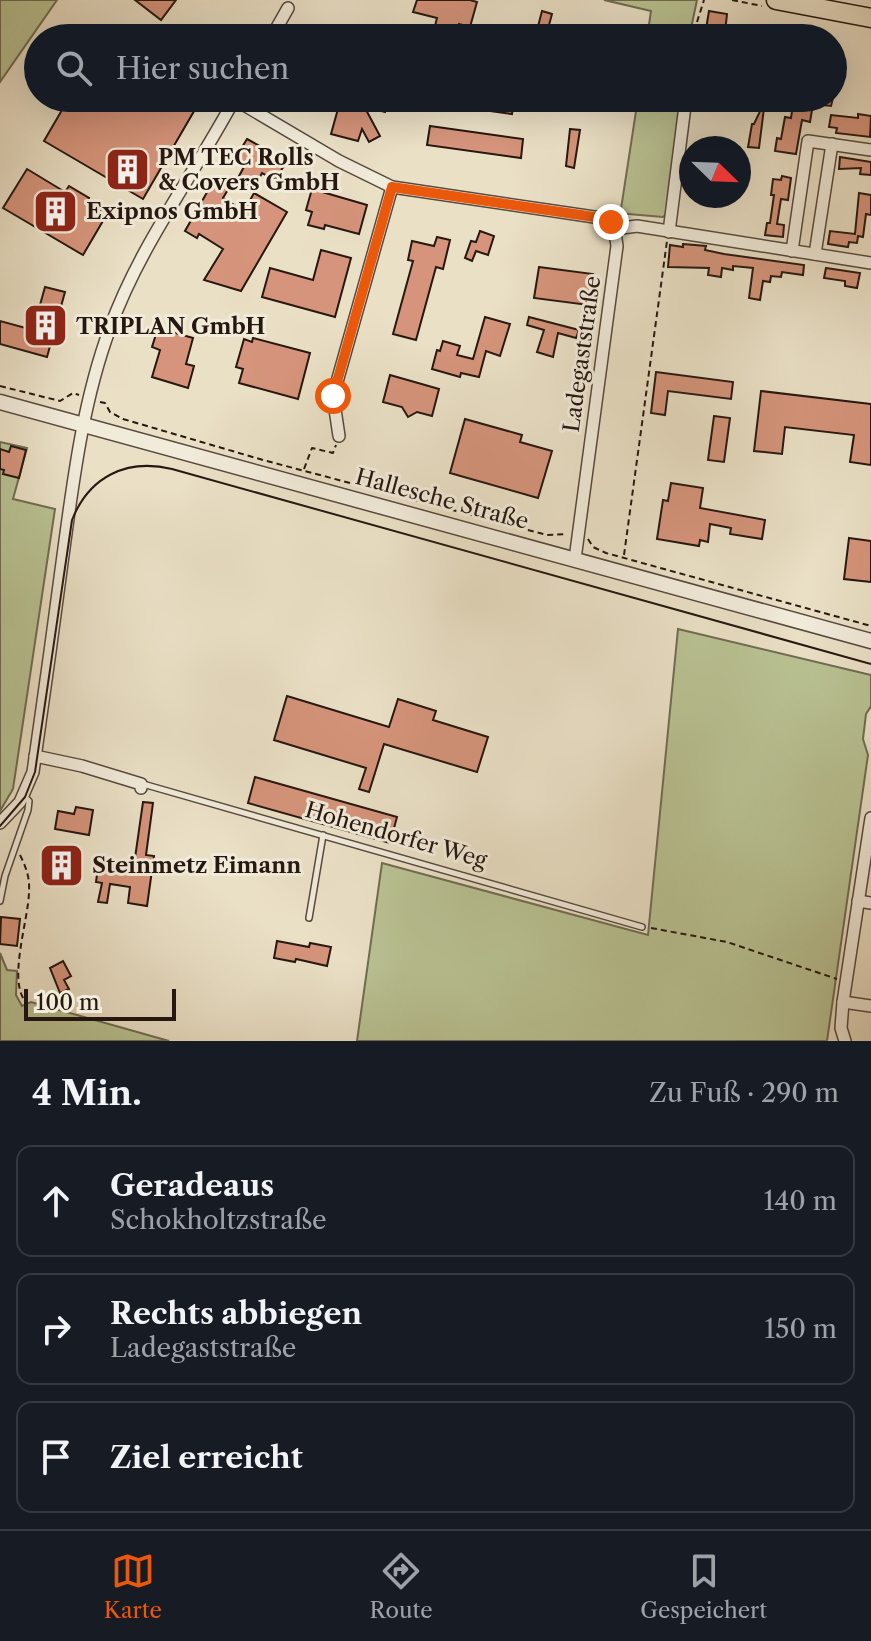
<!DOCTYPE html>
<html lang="de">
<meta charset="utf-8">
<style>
:root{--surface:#171b24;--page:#242831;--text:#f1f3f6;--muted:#9ea1a6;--line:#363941;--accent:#ea580c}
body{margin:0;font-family:"Libre Caslon Text",serif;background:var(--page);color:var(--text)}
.compass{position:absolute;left:679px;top:136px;width:72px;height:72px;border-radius:50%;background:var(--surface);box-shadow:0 8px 32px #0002;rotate:113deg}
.scale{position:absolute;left:24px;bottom:20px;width:152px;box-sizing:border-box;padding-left:8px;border:4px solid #261710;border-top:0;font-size:22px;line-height:28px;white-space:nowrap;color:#261710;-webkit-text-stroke:6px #f1ebda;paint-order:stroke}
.stop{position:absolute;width:24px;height:24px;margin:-18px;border:6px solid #ea580c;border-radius:50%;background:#fff}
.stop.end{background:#ea580c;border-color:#fff;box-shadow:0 2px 8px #0008}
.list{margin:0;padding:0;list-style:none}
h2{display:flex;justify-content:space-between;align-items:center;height:104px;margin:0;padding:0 32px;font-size:34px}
h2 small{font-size:26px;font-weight:400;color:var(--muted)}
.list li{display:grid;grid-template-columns:52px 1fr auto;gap:24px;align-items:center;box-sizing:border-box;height:112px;margin:0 16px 16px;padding:0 16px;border:2px solid var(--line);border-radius:16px}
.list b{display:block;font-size:30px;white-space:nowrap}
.list p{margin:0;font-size:26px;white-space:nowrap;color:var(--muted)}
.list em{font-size:26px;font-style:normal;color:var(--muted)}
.icon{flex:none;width:44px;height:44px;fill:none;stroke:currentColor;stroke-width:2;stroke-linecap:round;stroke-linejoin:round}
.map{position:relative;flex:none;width:871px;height:1041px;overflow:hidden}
.search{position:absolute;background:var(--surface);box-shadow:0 8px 32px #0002;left:24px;right:24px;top:24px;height:88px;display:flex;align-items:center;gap:20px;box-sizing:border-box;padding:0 28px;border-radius:44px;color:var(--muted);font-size:30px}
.sheet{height:488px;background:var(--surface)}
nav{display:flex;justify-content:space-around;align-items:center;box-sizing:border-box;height:112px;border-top:2px solid var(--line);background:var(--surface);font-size:22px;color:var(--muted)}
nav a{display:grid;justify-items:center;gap:4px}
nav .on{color:var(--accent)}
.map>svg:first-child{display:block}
.green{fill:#b9c293;stroke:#706c52;stroke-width:2}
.building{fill:#d5947b;stroke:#261710;stroke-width:2}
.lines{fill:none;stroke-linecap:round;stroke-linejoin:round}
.service-casing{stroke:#57493e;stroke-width:8}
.minor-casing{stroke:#57493e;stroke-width:14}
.tertiary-casing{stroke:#57493e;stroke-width:17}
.primary-casing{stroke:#261710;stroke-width:21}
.path{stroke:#261710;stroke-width:2;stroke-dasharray:6 4;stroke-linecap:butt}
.service{stroke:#f1ebda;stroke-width:5}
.minor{stroke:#f1ebda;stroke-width:11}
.tertiary{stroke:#f1ebda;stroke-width:14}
.primary{stroke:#eae0c6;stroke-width:18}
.tram{stroke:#261710;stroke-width:2}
.route{stroke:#ea580c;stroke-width:10}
.labels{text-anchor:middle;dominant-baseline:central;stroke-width:6;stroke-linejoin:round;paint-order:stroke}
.poi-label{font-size:22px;font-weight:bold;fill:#261710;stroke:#f1ebda;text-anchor:start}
.street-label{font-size:22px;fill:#261710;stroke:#f1ebda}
</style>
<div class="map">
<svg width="871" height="1041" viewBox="0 0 871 1041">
<rect width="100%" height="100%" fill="#eae0c6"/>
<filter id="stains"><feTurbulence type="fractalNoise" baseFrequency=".0025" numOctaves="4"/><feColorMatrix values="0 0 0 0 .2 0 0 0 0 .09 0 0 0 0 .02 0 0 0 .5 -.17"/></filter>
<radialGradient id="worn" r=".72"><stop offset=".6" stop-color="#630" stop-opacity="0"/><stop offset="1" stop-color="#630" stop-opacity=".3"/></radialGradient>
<g class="green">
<polygon points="0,0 57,0 0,82"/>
<polygon points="604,0 697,0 689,38 647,38 651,11"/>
<polygon points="638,98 681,98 666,214 663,217 616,213 621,209"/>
<polygon points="0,442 27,448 13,499 55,509 13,789 0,811"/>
<polygon points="678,629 871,675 871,706 866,714 863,739 868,755 827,1041 357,1041 382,863 648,935"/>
<polygon points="0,953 7,970 17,971 16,995 22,1006 31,1002 169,1041 0,1041"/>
</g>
<g class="building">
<polygon points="135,0 176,0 161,20"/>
<polygon points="417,0 470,0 477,2 470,27 459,24 455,38 432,38 437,18 413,12"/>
<polygon points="542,11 552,14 549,25 589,35 589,38 535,38"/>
<polygon points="709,11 727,14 725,32 706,29"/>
<polygon points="69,98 183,98 197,106 143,199 44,141"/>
<polygon points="341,98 389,98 385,112 364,106 380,136 369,142 362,129 358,141 331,134"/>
<polygon points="454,98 514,98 512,114 453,106"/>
<polygon points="794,98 833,98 831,106 813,104 810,122 802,120 796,154 775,151 777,138 781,139 785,117 791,118"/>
<polygon points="762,107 764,108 759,148 748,147 752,124 754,124"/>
<polygon points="858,114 871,116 870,137 836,133 837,128 829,127 831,115 858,118"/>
<polygon points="430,126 523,139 521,158 427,145"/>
<polygon points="570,129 580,130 574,168 566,166"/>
<polygon points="247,139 287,161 275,180 262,173 254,188 238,178 246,163 236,157"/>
<polygon points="840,157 871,162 871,175 860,174 861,168 839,169"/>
<polygon points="27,169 65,192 69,186 89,198 87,202 107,214 83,255 3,208"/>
<polygon points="782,176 791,178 788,200 781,199 777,224 784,225 783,237 765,235 767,223 770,223 774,195 771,195 773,179 781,180"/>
<polygon points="214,180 229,188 223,198 244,211 254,193 287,212 241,291 204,280 223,249 199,234 197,238 185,231"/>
<polygon points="312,189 367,205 359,234 325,225 324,229 308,225 312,212 306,210"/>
<polygon points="859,193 871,195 871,215 866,214 863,237 858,236 857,243 849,242 848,247 828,244 830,231 855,234"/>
<polygon points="480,231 494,236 488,255 476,251 472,261 465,258 471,241 476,242"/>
<polygon points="437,237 450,240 443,269 436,267 416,340 393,334 413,261 408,260 412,241 434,246"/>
<polygon points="683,244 706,246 705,250 724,254 804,265 803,275 782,272 781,277 771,276 770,282 763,281 760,300 749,298 753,268 733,266 733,270 722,268 721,277 708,275 709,268 668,267 670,245 683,247"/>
<polygon points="321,250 351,258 335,317 262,297 270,268 313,280"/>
<polygon points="539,267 593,274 588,305 534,298"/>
<polygon points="826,268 860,273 857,288 845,286 845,281 824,278"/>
<polygon points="45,287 65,292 47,357 0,344 0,321 33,330"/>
<polygon points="485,317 510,324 500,356 486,351 479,377 461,373 460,377 432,369 437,350 440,351 443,341 460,346 457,355 473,359"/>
<polygon points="529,317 579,330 576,338 558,333 553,357 537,352 544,330 527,325"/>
<polygon points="158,328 193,338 186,364 194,366 188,388 152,377 160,350 152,347"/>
<polygon points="253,338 310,353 298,399 239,383 243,369 236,367 244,339 252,342"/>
<polygon points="656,372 733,382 731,399 668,391 665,415 651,413"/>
<polygon points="390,375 439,389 432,416 417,412 408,417 402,407 383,402"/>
<polygon points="761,391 871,404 871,465 850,462 854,435 785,427 782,454 754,451"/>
<polygon points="714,416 730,418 724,462 708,460"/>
<polygon points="465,419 522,435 520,442 552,451 538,498 450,473"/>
<polygon points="11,446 26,450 19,478 3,474 4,470 0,469 0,449 9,452"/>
<polygon points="671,483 703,488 700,508 765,520 762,539 730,534 731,528 710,524 708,542 700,540 699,546 657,539 663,500 668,501"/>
<polygon points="849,538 871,541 871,582 844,579"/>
<polygon points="287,696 389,727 398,699 436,711 433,720 488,737 477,772 384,744 369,792 359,789 366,768 274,740"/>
<polygon points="255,777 397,817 390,843 248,803"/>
<polygon points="143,802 153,803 146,855 154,856 147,906 128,903 130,887 110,884 107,903 98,902 102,883 96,882 98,867 133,872"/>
<polygon points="76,807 93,810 89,835 55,829 58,811 74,814"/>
<polygon points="54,851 71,854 67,878 50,875"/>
<polygon points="1,917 20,919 17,946 0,944"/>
<polygon points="277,941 309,947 310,943 331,947 327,966 296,959 295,962 274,958"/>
<polygon points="63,961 71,976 64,980 69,989 60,993 50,968"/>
</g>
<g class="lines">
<defs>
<g id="service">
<polyline points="143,784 642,927"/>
<polyline points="0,901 5,876 28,810 29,801 24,796"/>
<polyline points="309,918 323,835"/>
</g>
<g id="minor">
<polyline points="271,38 288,8"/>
<polyline points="693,38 694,34"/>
<path d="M 234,99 L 339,161 L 392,187 L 601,218 C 615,224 615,232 617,246 L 575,559"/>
<polyline points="615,229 637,226 871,263"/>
<polyline points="669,232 686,98"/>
<polyline points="792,251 808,141 871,150"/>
<polyline points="815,254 832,144"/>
<polyline points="339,436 333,396 392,187"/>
<polyline points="35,756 82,766 141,784 141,788"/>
<path d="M 0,823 L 20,802 L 33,772 C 44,697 54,623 64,548 C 74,474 84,398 110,328 C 140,245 194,175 235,98"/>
<polyline points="858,901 871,903"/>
<polyline points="843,1002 871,1006"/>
<polyline points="845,1041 841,1028 843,1002 871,818"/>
</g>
<polyline id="tertiary" points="0,402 871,641"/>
<polyline id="primary" points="776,0 871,18"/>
</defs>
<use href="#service" class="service-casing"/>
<use href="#minor" class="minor-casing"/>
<use href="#tertiary" class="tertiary-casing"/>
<use href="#primary" class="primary-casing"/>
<g class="path">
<polyline points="732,0 762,6"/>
<polyline points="697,22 704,0"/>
<polyline points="0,386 60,401 73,393 79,395"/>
<polyline points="100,402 105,403 110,412 123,419 263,460 547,535 567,534"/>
<polyline points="304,469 312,448 333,453 336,445"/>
<polyline points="588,539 593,547 606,553 871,626"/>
<polyline points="624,555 667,241"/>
<path d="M 20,855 C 26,867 30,878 29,891 C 29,919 7,981 26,1002"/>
<polyline points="651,928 727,942 837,979"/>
</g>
<use href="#service" class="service"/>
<use href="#minor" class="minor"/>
<use href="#tertiary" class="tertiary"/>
<use href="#primary" class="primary"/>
<path class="tram" d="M 0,826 L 25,797 L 35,772 L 72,520 C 89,477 126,458 172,469 L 871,664"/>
</g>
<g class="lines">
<polyline class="route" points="333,396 392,187 601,218 611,222"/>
</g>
<defs>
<symbol id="building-square" viewBox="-11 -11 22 22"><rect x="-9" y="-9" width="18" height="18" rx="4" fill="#8f2418" stroke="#f1ebda"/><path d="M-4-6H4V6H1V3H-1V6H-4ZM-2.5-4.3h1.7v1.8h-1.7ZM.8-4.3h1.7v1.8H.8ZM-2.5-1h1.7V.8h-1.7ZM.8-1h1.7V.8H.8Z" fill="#fff"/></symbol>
</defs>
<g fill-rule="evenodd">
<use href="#building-square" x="102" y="144" width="51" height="51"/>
<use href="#building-square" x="30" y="186" width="51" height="51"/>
<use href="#building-square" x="20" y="300" width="51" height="51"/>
<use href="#building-square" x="36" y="840" width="51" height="51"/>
</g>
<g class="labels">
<g class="poi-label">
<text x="158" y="157">PM TEC Rolls<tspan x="158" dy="25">&amp; Covers GmbH</tspan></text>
<text x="86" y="211">Exipnos GmbH</text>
<text x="76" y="326">TRIPLAN GmbH</text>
<text x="92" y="865">Steinmetz Eimann</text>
</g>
<g class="street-label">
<text transform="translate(582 354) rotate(-82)">Ladegaststraße</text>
<text transform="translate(442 499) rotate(15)">Hallesche Straße</text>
<text transform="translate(396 835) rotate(16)">Hohendorfer Weg</text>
</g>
</g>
<rect width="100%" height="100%" filter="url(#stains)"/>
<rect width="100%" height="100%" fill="url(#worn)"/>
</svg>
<svg class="compass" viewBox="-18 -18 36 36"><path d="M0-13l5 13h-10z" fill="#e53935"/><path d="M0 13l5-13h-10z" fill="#9ea1a6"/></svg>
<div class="scale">100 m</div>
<div class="stop" style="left:333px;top:396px"></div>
<div class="stop end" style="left:611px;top:222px"></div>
<div class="search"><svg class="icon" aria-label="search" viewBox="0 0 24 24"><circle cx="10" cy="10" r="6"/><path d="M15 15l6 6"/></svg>Hier suchen</div>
</div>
<section class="sheet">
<h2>4 Min.<small>Zu Fuß · 290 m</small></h2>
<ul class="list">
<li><svg class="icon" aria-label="ahead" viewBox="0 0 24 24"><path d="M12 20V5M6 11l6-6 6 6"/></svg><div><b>Geradeaus</b><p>Schokholtzstraße</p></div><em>140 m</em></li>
<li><svg class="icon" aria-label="right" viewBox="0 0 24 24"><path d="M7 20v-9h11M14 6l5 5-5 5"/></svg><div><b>Rechts abbiegen</b><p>Ladegaststraße</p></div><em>150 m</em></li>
<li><svg class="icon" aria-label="arrive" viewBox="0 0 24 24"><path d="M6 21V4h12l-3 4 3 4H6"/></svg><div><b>Ziel erreicht</b></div></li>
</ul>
</section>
<nav>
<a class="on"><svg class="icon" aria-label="map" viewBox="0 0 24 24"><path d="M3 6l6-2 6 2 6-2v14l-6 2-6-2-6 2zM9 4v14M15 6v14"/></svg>Karte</a>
<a><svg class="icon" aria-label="directions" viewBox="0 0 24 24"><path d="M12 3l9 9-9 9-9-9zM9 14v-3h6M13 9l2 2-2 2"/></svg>Route</a>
<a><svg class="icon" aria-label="saved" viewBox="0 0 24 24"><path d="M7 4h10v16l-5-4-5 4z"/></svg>Gespeichert</a>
</nav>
